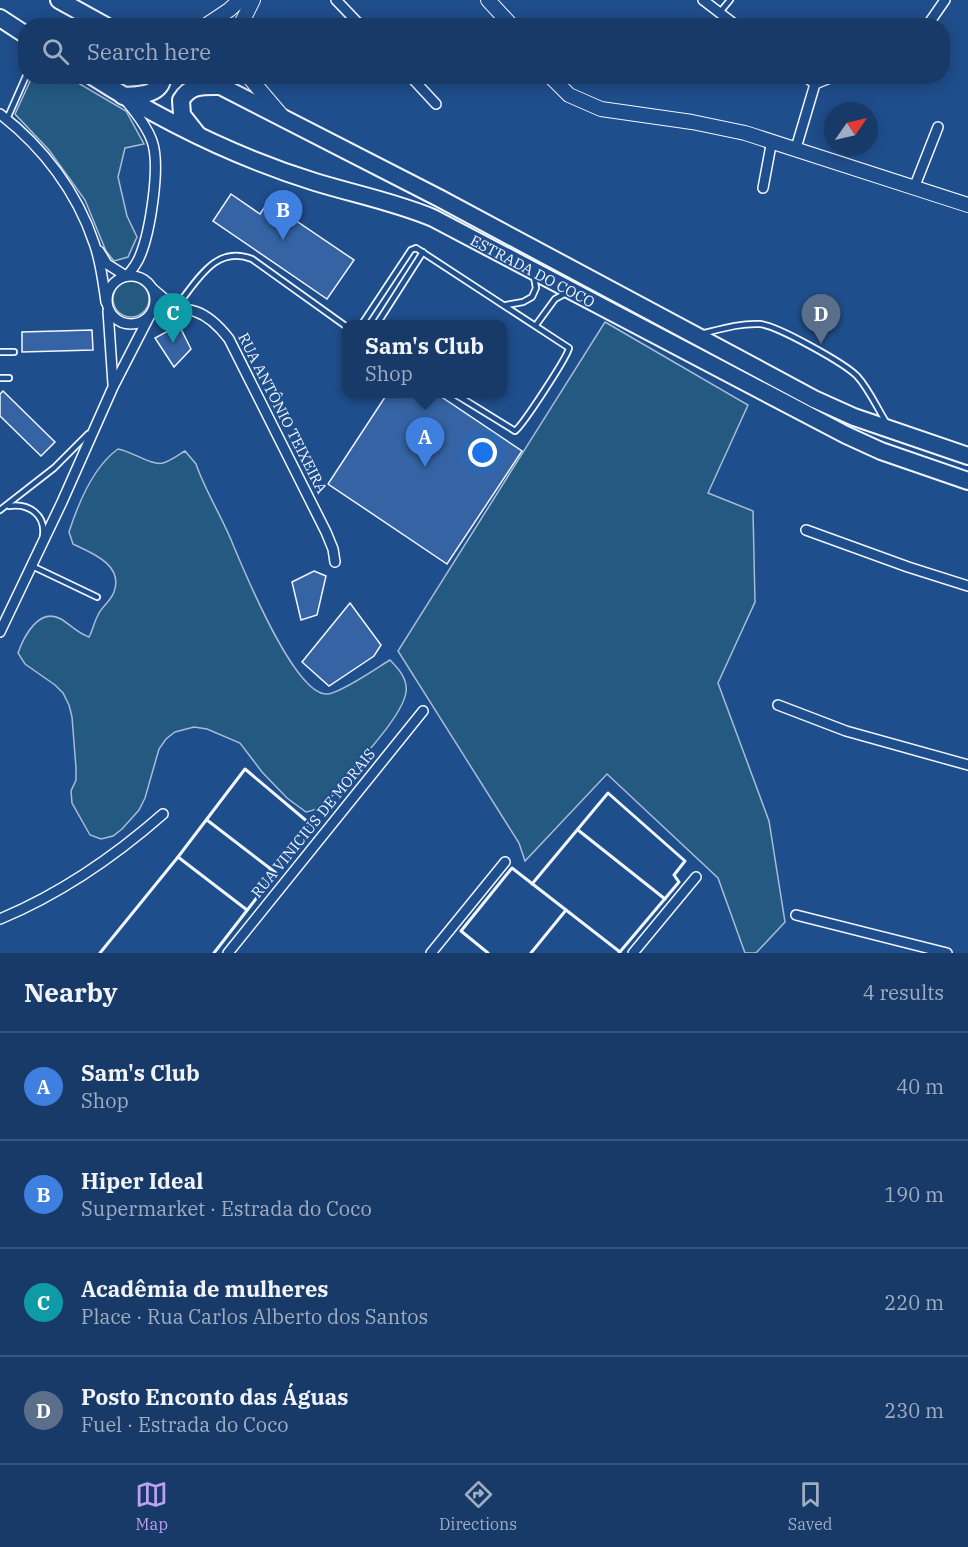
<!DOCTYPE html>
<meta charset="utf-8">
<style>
:root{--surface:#173a69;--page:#20416f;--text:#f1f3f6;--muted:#9eadc0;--line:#36547d;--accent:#bca0f2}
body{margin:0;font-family:"IBM Plex Serif",serif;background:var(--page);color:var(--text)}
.compass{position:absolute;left:824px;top:102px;width:54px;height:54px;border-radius:50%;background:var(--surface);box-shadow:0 3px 15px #0003;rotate:56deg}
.you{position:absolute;left:483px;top:453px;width:21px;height:21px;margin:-15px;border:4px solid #fff;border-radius:50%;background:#1a73e8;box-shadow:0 0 0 9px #1a73e833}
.badge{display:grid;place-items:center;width:39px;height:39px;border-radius:50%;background:var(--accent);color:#fff;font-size:20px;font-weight:700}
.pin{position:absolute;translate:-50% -50px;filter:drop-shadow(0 2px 3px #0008)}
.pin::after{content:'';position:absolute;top:32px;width:21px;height:18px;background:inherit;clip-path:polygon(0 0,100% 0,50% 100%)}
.popup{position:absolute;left:342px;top:320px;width:165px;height:78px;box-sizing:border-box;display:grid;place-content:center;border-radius:12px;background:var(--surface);filter:drop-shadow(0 2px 4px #0005);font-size:20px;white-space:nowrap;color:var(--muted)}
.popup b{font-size:22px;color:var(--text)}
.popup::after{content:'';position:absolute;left:50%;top:100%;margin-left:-12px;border:12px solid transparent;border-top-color:var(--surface)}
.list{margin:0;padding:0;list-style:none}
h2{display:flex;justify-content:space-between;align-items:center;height:78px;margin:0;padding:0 24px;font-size:26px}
h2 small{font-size:20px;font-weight:400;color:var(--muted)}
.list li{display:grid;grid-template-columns:39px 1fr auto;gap:18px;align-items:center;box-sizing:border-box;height:108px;padding:0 24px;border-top:2px solid var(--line)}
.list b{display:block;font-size:22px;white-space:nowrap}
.list p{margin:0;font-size:20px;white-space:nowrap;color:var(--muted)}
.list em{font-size:20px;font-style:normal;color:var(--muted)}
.icon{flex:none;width:33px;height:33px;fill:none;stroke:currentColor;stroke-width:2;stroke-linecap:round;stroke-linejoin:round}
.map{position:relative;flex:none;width:968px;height:953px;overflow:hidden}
.search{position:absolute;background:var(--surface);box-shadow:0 3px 15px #0003;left:18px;right:18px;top:18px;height:66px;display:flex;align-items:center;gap:15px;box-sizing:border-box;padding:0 21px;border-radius:24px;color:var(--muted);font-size:22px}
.sheet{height:510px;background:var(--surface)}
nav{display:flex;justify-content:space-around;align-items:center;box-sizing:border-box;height:84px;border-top:2px solid var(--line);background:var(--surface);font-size:16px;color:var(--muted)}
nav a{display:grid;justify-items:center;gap:3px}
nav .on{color:var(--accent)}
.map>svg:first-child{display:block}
.green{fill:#245a82;stroke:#a8bbd7;stroke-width:1.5}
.building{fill:#3563a3;stroke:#f2f6ff;stroke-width:1.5}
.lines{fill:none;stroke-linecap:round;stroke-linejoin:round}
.lane-casing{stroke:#f2f6ff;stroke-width:8}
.street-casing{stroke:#f2f6ff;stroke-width:12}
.secondary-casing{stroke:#f2f6ff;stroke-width:16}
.highway-casing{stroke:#f2f6ff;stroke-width:20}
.lane{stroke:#1f4e8c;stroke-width:4.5}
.street{stroke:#1f4e8c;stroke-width:9}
.secondary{stroke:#1f4e8c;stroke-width:14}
.highway{stroke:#1f4e8c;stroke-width:16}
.wall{stroke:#f2f6ff;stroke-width:3}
.labels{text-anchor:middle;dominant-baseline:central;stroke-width:4.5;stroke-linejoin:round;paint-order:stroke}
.street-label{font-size:15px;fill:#f2f6ff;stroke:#1f4e8c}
</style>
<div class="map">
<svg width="968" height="953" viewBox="0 0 968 953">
<rect width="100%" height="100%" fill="#1f4e8c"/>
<g class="green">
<polygon points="32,77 68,77 126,111 144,144 125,148 118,177 127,216 137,237 128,257 114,261 106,251 85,200 49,150 15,114"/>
<circle cx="131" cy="299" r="18"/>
<polygon points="605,322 748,405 708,493 753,511 755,602 718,683 769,821 785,922 756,953 745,953 718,878 607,774 525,861 519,843 398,651"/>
<path d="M 118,449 C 131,451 152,466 163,463 C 170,461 178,455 185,451 L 196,464 C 206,493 223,518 234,547 C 246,575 294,693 326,694 C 338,695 378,667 390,660 C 398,668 408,679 406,692 C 403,716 357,763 341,783 C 332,798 323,809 306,812 L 287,798 L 262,772 L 240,743 L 207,729 L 194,727 L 175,732 L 166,739 L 159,749 L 145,798 L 139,810 L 122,829 L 113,836 L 101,839 L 90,835 L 72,803 L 71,791 L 76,780 L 76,768 L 72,717 L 69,705 L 63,693 L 55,685 L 25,664 L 18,653 C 24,636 39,607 61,619 C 71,625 77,633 89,637 C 93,630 94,622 98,615 C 101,607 111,601 114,592 C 124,565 92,553 73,544 L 69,532 C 78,504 94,466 118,449 Z"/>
</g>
<g class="building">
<polygon points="231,194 260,214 264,208 282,220 286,214 354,260 327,299 213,221"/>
<polygon points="179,325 191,349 174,367 155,338"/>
<polygon points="92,330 93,350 22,352 22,332"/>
<polygon points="3,391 55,442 41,456 0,416 0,394"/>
<polygon points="387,394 437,394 522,451 447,564 328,484"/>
<polygon points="314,571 326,576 317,615 301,620 292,582"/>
<polygon points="350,603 381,645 374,656 329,686 302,662"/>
</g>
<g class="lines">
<defs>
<g id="lane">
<polyline points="720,12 730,0"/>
<polyline points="7,119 26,76"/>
<polyline points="506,305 523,302 532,297 536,288 534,277"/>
<path d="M 176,307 C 197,282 215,244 252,259 L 347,327"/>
<path d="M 362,324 L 411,250 L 416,248 L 569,348 C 568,356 523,425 515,431 L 455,394"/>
<polyline points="377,324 423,252"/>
<polyline points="536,325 555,299 566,293"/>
<path d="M 701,334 C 721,329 740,323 760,324 C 778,326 844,363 857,376 C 869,389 877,408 886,422"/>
<polyline points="0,352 14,352"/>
<polyline points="0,378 9,378"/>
<path d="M 9,506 C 29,503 46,515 43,536"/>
<polyline points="0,510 54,468 88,434"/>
<polyline points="32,566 97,597"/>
</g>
<g id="street">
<polyline points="336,0 361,26"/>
<polyline points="703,0 737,26"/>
<polyline points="927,26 945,0"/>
<polyline points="410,76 436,104"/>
<polyline points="805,76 815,84"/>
<polyline points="815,84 835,76"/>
<path d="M 127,102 C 137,114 147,127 152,141 C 161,166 150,232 140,256 C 137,264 132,270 127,276"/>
<path d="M 0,114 C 43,147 77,192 94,243 C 101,262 103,282 106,302"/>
<polyline points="796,148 815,84"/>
<polyline points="763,188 772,140"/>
<polyline points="914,188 938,127"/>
<polyline points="99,251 107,264 126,276"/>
<circle cx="131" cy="300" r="24"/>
<polyline points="153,289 174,307"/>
<polyline points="108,311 113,384"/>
<path d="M 153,311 C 188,305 206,309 229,339 L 326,532 L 333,549 L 335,562"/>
<polyline points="806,530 908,567 968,586"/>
<polyline points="0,632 62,502 113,387 150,315"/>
<polyline points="778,705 846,731 968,765"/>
<polyline points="796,915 947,953"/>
<path d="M 0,919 C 60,894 114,857 163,814"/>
<polyline points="228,953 423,711"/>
<polyline points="431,953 505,862"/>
<polyline points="633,953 696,877"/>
</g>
<g id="secondary">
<polyline points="488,0 512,26"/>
<polyline points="205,26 229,10 240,0"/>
<polyline points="240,26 253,0"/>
<polyline points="248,76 282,116"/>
<polyline points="550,76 569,95 601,109 692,122 745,133 968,205"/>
</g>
<g id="highway">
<polyline points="59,0 106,26"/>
<polyline points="0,18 26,35"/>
<path id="s1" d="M 92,76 C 162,121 235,157 315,182 C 354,194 395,202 433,218 L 846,435 L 881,451 L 968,481"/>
<polyline points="201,76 439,198 814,399 854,417 968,456"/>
<path d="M 123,96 C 138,95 161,96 163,76"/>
<path d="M 197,134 L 182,115 L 181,100 C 190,85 202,86 218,86"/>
</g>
</defs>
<use href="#lane" class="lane-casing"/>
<use href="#street" class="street-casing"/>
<use href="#secondary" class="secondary-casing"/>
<use href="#highway" class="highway-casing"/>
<use href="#lane" class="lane"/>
<use href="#street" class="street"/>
<use href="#secondary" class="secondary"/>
<use href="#highway" class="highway"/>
<g class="wall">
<polyline points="207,820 276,873 214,953"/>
<polyline points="578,830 665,899"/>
<polyline points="178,857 247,910"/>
<polyline points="532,884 608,793 685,861 674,875 679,882 619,953"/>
<polyline points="100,953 178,857 245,769 309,823 270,869"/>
<polyline points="488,953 461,931 512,868 620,952"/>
<polyline points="531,953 566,910"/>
</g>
</g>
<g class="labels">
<g class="street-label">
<text stroke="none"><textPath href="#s1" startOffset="484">ESTRADA DO COCO</textPath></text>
<text transform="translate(283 413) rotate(63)">RUA ANTÔNIO TEIXEIRA</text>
<text transform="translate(313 823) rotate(-51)">RUA VINICIUS DE MORAIS</text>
</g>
</g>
</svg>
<svg class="compass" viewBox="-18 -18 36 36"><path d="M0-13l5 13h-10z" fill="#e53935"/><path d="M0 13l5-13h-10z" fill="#9eadc0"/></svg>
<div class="you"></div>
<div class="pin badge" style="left:425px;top:467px;background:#3f7fe0">A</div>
<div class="popup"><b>Sam's Club</b>Shop</div>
<div class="pin badge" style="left:283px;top:240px;background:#3f7fe0">B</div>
<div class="pin badge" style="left:173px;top:343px;background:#0f9aa8">C</div>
<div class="pin badge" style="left:821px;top:344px;background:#5c6f8a">D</div>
<div class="search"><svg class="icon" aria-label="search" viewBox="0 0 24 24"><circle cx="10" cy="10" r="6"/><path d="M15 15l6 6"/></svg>Search here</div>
</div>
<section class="sheet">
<h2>Nearby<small>4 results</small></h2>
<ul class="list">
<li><span class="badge" style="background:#3f7fe0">A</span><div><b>Sam's Club</b><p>Shop</p></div><em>40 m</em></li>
<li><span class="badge" style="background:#3f7fe0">B</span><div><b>Hiper Ideal</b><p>Supermarket · Estrada do Coco</p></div><em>190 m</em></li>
<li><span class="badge" style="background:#0f9aa8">C</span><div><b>Acadêmia de mulheres</b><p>Place · Rua Carlos Alberto dos Santos</p></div><em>220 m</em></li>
<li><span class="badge" style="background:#5c6f8a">D</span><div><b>Posto Enconto das Águas</b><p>Fuel · Estrada do Coco</p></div><em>230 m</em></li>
</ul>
</section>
<nav>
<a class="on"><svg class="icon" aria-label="map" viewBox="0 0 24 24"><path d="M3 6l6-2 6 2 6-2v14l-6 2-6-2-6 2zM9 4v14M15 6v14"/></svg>Map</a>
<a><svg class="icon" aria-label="directions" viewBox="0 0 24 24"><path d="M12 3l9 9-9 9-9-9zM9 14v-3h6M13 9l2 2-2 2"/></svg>Directions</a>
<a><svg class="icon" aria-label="saved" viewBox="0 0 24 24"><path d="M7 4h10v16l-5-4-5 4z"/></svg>Saved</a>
</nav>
